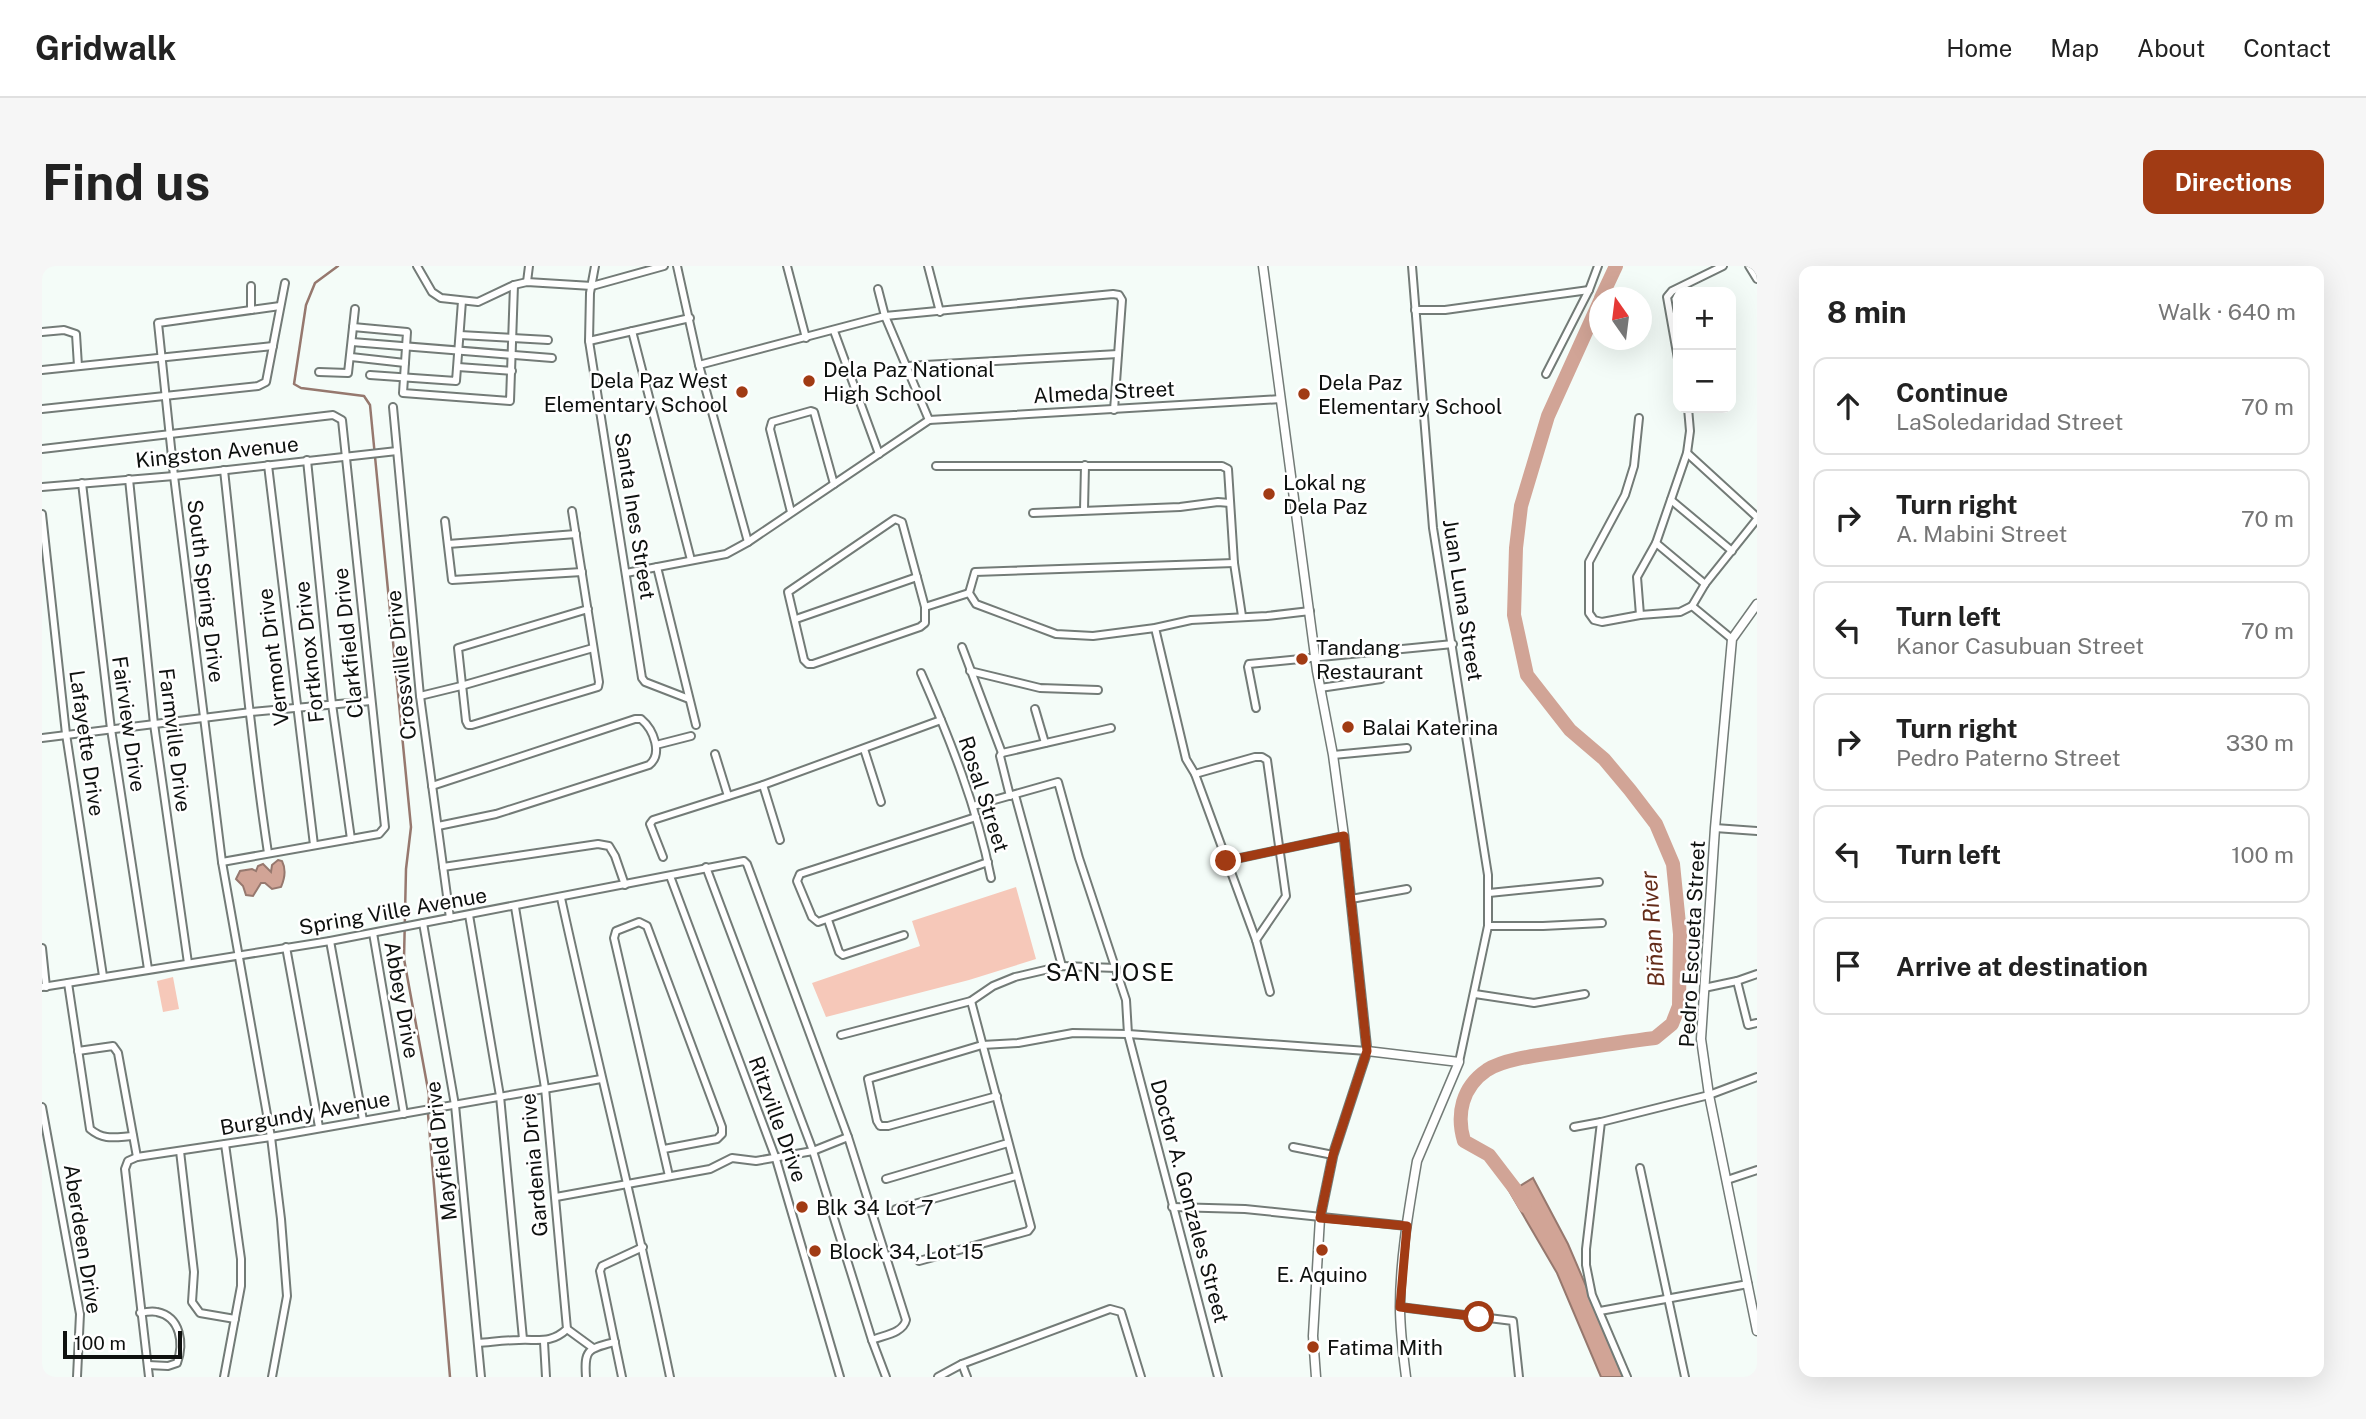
<!DOCTYPE html>
<meta charset="utf-8">
<style>
:root{--surface:#fff;--page:#f6f6f6;--text:#222;--muted:#767676;--line:#e0e0e0;--accent:#a13b14}
body{margin:0;font-family:"Public Sans",sans-serif;background:var(--page);color:var(--text)}
.controls{position:absolute;right:21px;top:21px;display:grid;overflow:hidden;border-radius:14px;box-shadow:0 7px 28px #0002}
.controls button{width:63px;height:63px;display:grid;place-items:center;padding:0;border:0;border-bottom:2px solid var(--line);background:var(--surface);color:var(--text);font:35px sans-serif}
.compass{position:absolute;left:1547px;top:21px;width:63px;height:63px;border-radius:50%;background:var(--surface);box-shadow:0 7px 28px #0002;rotate:346deg}
.scale{position:absolute;left:21px;bottom:18px;width:119px;box-sizing:border-box;padding-left:7px;border:4px solid #0e110f;border-top:0;font-size:19px;line-height:24px;white-space:nowrap;color:#0e110f;-webkit-text-stroke:5px #fff;paint-order:stroke}
.stop{position:absolute;width:21px;height:21px;margin:-16px;border:5px solid #a13b14;border-radius:50%;background:#fff}
.stop.end{background:#a13b14;border-color:#fff;box-shadow:0 2px 7px #0008}
.list{margin:0;padding:0;list-style:none}
h2{display:flex;justify-content:space-between;align-items:center;height:91px;margin:0;padding:0 28px;font-size:30px}
h2 small{font-size:23px;font-weight:400;color:var(--muted)}
.list li{display:grid;grid-template-columns:46px 1fr auto;gap:21px;align-items:center;box-sizing:border-box;height:98px;margin:0 14px 14px;padding:0 14px;border:2px solid var(--line);border-radius:14px}
.list b{display:block;font-size:26px;white-space:nowrap}
.list p{margin:0;font-size:23px;white-space:nowrap;color:var(--muted)}
.list em{font-size:23px;font-style:normal;color:var(--muted)}
.icon{flex:none;width:38px;height:38px;fill:none;stroke:currentColor;stroke-width:2;stroke-linecap:round;stroke-linejoin:round}
.map{position:relative;flex:none;width:1715px;height:1111px;overflow:hidden;border-radius:14px}
header{display:flex;align-items:center;gap:42px;box-sizing:border-box;height:98px;padding:0 35px;background:var(--surface);border-bottom:2px solid var(--line)}
header strong{font-size:33px}
nav{display:flex;gap:38px;margin-inline-start:auto;font-size:24px}
.intro{display:flex;align-items:center;justify-content:space-between;box-sizing:border-box;height:168px;padding:0 42px}
h1{margin:0;font-size:49px}
.button{padding:18px 32px;border-radius:14px;background:var(--accent);color:#fff;font-size:24px;font-weight:700}
main{display:flex;gap:42px;padding:0 42px}
aside{flex:1;background:var(--surface);border-radius:14px;box-shadow:0 7px 28px #0002}
.map>svg:first-child{display:block}
.green{fill:#f6c8b9}
.water{fill:#d1a496;stroke:#96786e;stroke-width:2}
.lines{fill:none;stroke-linecap:round;stroke-linejoin:round}
.stream{stroke:#96786e;stroke-width:2.5}
.river{stroke:#d1a496;stroke-width:14}
.minor-casing{stroke:#737b77;stroke-width:10}
.tertiary-casing{stroke:#737b77;stroke-width:11}
.minor{stroke:#fff;stroke-width:6}
.tertiary{stroke:#fff;stroke-width:8}
.route{stroke:#a13b14;stroke-width:9}
.poi-dot{fill:#a13b14;stroke:#fff;stroke-width:2.5}
.labels{text-anchor:middle;dominant-baseline:central;stroke-width:5;stroke-linejoin:round;paint-order:stroke}
.poi-label{font-size:21px;fill:#0e110f;stroke:#fff;text-anchor:start}
.street-label{font-size:21px;fill:#0e110f;stroke:#fff}
.water-label{font-size:23px;font-style:italic;fill:#642c19;stroke:#fff}
.quarter-label{font-size:24px;letter-spacing:2px;fill:#0e110f;stroke:#fff}
</style>
<header>
<strong>Gridwalk</strong>
<nav><a>Home</a><a>Map</a><a>About</a><a>Contact</a></nav>
</header>
<div class="intro"><h1>Find us</h1><a class="button">Directions</a></div>
<main>
<div class="map">
<svg width="1715" height="1111" viewBox="0 0 1715 1111">
<rect width="100%" height="100%" fill="#f4fcf8"/>
<g class="green">
<polygon points="974,621 994,693 927,714 784,751 770,717 878,680 870,655"/>
<polygon points="131,711 137,743 121,746 115,715"/>
</g>
<g class="water">
<path d="M 236,594 L 240,595 C 244,603 243,612 239,621 L 230,623 L 223,617 L 219,617 L 211,630 L 204,629 L 201,620 L 194,613 L 198,605 L 210,603 L 214,605 L 216,600 L 221,598 L 229,606 L 230,599 Z"/>
<polygon points="1491,912 1526,978 1583,1111 1559,1111 1515,1007 1466,923 1473,923"/>
</g>
<g class="lines">
<polyline class="stream" points="296,0 273,17 264,39 252,118 259,122 322,130 328,139 369,561 364,603 362,693 387,829 386,848 408,1111"/>
<g class="river">
<polyline points="1559,32 1574,0"/>
<path d="M 1483,940 L 1473,923 L 1447,889 L 1422,875 C 1414,848 1420,821 1445,804 C 1462,793 1497,789 1517,786 C 1549,781 1581,776 1613,772 L 1630,758 L 1637,740 L 1638,668 L 1631,598 L 1614,558 L 1588,524 L 1562,493 L 1528,464 L 1485,409 L 1472,349 L 1474,282 L 1479,240 L 1506,150 L 1558,35"/>
</g>
<defs>
<g id="minor">
<polyline points="375,0 390,26 399,32 436,36 472,19 485,16 550,20 622,0"/>
<polyline points="553,0 548,27 547,75 600,412 603,416 647,433"/>
<polyline points="635,0 657,99 706,276"/>
<polyline points="745,0 764,72"/>
<polyline points="886,0 898,46"/>
<polyline points="1370,0 1391,262 1446,609 1446,660 1417,796"/>
<polyline points="1707,0 1715,13"/>
<polyline points="485,16 487,0"/>
<polyline points="209,20 209,44"/>
<polyline points="836,23 843,50 887,154"/>
<polyline points="1373,44 1403,44 1547,24"/>
<polyline points="311,61 365,66 361,127 468,135 472,19"/>
<polyline points="590,65 649,294"/>
<polyline points="792,65 837,188"/>
<polyline points="0,66 22,64 34,68 36,100"/>
<polyline points="418,69 506,74"/>
<polyline points="547,75 648,52"/>
<polyline points="310,76 510,92"/>
<polyline points="309,91 363,97"/>
<polyline points="1636,93 1625,31 1630,25 1681,0"/>
<polyline points="657,99 843,50 1071,28 1077,29 1080,34 1072,144"/>
<polyline points="865,100 1076,88"/>
<polyline points="416,101 470,105"/>
<polyline points="0,104 231,80"/>
<polyline points="277,106 306,107 313,43"/>
<polyline points="1504,108 1547,24 1556,0"/>
<polyline points="328,109 414,115 420,35"/>
<polyline points="351,141 378,430 408,652"/>
<polyline points="0,143 216,120 224,116 243,17"/>
<polyline points="1597,152 1592,200 1583,229 1547,296 1547,347 1552,354 1560,356 1598,349 1638,346 1650,340 1690,373"/>
<polyline points="887,154 1239,133"/>
<polyline points="0,183 291,149 300,154 343,561 337,568 180,596"/>
<polyline points="1645,187 1715,251"/>
<polyline points="265,194 290,438 309,573"/>
<polyline points="226,199 272,579"/>
<polyline points="894,200 1180,200 1186,203 1192,297 1200,350"/>
<path d="M 182,204 C 196,331 207,460 226,587"/>
<polyline points="87,213 112,458 146,697"/>
<polyline points="40,217 69,463 106,703"/>
<polyline points="0,221 132,210 355,185"/>
<polyline points="1629,234 1690,285"/>
<polyline points="1042,244 1043,199"/>
<polyline points="530,245 557,416 556,421 430,459 426,459 424,455 416,382 546,343"/>
<polyline points="749,246 728,163 730,156 769,145 772,146 792,218"/>
<polyline points="991,247 1138,241 1176,236 1188,237"/>
<polyline points="0,248 24,468 61,710"/>
<polygon points="853,253 860,256 883,341 883,357 878,361 771,398 766,398 762,394 746,326"/>
<polyline points="403,255 410,314 540,306"/>
<polyline points="1614,277 1663,318"/>
<polyline points="406,278 534,268"/>
<polyline points="1192,297 933,306 927,327 934,338 1014,368 1051,370 1113,362 1149,354 1225,350 1268,345"/>
<polyline points="615,301 654,459"/>
<polyline points="584,307 684,288 706,276 887,154"/>
<polyline points="1650,340 1663,318 1715,253"/>
<polyline points="883,341 927,327"/>
<polyline points="1598,349 1595,311 1614,277 1645,187 1648,165 1646,142"/>
<polyline points="754,353 875,311"/>
<polyline points="1113,362 1144,493 1153,508 1214,674 1228,726"/>
<polyline points="920,381 960,487"/>
<polyline points="928,405 998,422 1056,424"/>
<path d="M 879,407 C 908,473 935,541 949,612"/>
<polyline points="1278,422 1339,413"/>
<polyline points="378,430 419,420 551,382"/>
<polyline points="1214,442 1206,401 1207,398 1411,378"/>
<polyline points="993,443 1003,477"/>
<polyline points="0,472 209,446 329,435"/>
<polyline points="614,479 649,470"/>
<polyline points="822,483 839,536"/>
<polyline points="673,488 686,530"/>
<polyline points="1291,489 1365,482"/>
<polyline points="1153,508 1213,491 1220,491 1225,494 1244,630 1214,674"/>
<polyline points="721,519 738,574"/>
<path d="M 390,520 L 593,453 L 599,453 C 612,464 621,488 607,499 L 454,548 L 396,560"/>
<polyline points="973,529 1020,700"/>
<polyline points="968,530 958,490 960,487 1069,462"/>
<polyline points="931,540 1016,516 1037,592 1084,734 1086,768 1176,1111"/>
<polyline points="934,551 758,608 755,615 770,651 776,656 946,596"/>
<polyline points="1673,562 1715,565"/>
<polyline points="621,591 608,558 611,554 721,519 899,454"/>
<polyline points="1184,595 1302,570"/>
<polyline points="401,601 556,578 567,580 573,590 583,619"/>
<polyline points="664,601 771,885 830,1074 844,1111"/>
<polyline points="628,610 734,893 798,1111"/>
<polyline points="1447,627 1557,616"/>
<path d="M 519,632 C 554,792 595,951 628,1111"/>
<polyline points="1309,633 1365,623"/>
<polyline points="427,649 458,830 481,1073"/>
<polyline points="786,654 797,686 801,689 862,669"/>
<polyline points="381,657 413,839 439,1111"/>
<polyline points="1446,660 1501,660 1560,657"/>
<polyline points="331,667 362,848"/>
<polyline points="288,675 321,854"/>
<polyline points="244,681 277,861"/>
<polyline points="0,682 4,721"/>
<polyline points="1695,715 1706,759 1715,757"/>
<path d="M 26,717 L 48,863 C 62,875 74,871 91,870"/>
<path d="M 0,721 L 288,675 L 702,595 L 705,598 L 806,871 L 864,1054 C 861,1067 842,1069 830,1074"/>
<polyline points="1662,722 1695,715 1715,708"/>
<polyline points="1433,728 1492,737 1543,728"/>
<polyline points="799,769 929,735 951,720 973,711 1020,700 1074,702"/>
<polyline points="36,785 71,780 76,787 95,891"/>
<polyline points="955,830 846,860 838,860 835,855 826,813 940,779 976,777 1031,767 1086,768 1325,785"/>
<polyline points="0,841 38,1048 35,1111"/>
<polyline points="1532,861 1559,856"/>
<polyline points="1251,881 1291,889"/>
<polyline points="622,883 675,873 680,868 680,861 605,660 597,656 574,665 572,672 627,910"/>
<polyline points="138,885 152,1006 150,1036 158,1047 193,1053"/>
<polyline points="1598,902 1643,1111"/>
<polyline points="844,913 966,877"/>
<polyline points="1685,914 1715,904"/>
<polyline points="514,931 668,903 690,892 714,895 771,885 806,871"/>
<polyline points="1130,941 1203,943 1365,960"/>
<polyline points="854,943 974,910"/>
<polyline points="877,995 986,965 989,961 929,735"/>
<polyline points="1358,1041 1471,1055 1477,1111"/>
<polyline points="1558,1045 1706,1018"/>
<path d="M 98,1047 C 103,1046 111,1045 115,1046 C 139,1051 142,1078 135,1097 L 126,1100 L 106,1099"/>
<polyline points="525,1063 551,1082"/>
<polyline points="502,1076 504,1111"/>
<path d="M 436,1077 C 450,1076 463,1074 477,1074 C 496,1073 509,1078 525,1063 L 503,822 L 473,641"/>
<polyline points="107,1111 83,903 86,895 95,891 229,871 559,813"/>
<polyline points="182,1111 199,1020 199,993 183,878"/>
<polyline points="230,1111 245,1030 239,953 229,871 180,596 132,210 116,57 238,40"/>
<path d="M 544,1111 C 542,1083 546,1083 573,1076"/>
<polyline points="580,1111 558,1005 560,1000 601,981"/>
<polyline points="896,1111 920,1098"/>
<polyline points="925,1111 920,1098 1068,1043 1079,1046 1099,1111"/>
<polyline points="1585,1111 1550,1029 1544,999 1544,983 1559,856 1667,829 1715,811"/>
</g>
<g id="tertiary">
<polyline points="1221,0 1275,405 1291,489 1302,570 1325,785 1291,889 1278,952 1271,1070 1274,1111"/>
<polyline points="1715,338 1690,373 1673,562 1659,773 1667,829 1715,1065"/>
<path d="M 1325,785 L 1417,796 L 1375,895 C 1367,943 1358,992 1358,1041 C 1358,1064 1361,1088 1364,1111"/>
</g>
</defs>
<use href="#minor" class="minor-casing"/>
<use href="#tertiary" class="tertiary-casing"/>
<use href="#minor" class="minor"/>
<use href="#tertiary" class="tertiary"/>
</g>
<g class="lines">
<polyline class="route" points="1184,595 1302,570 1325,785 1291,889 1278,952 1365,960 1358,1041 1437,1051"/>
</g>
<g class="poi-dot">
<circle cx="767" cy="115" r="7"/>
<circle cx="700" cy="126" r="7"/>
<circle cx="1262" cy="128" r="7"/>
<circle cx="1227" cy="228" r="7"/>
<circle cx="1260" cy="393" r="7"/>
<circle cx="1306" cy="461" r="7"/>
<circle cx="760" cy="941" r="7"/>
<circle cx="1280" cy="984" r="7"/>
<circle cx="773" cy="985" r="7"/>
<circle cx="1271" cy="1081" r="7"/>
</g>
<g class="labels">
<g class="poi-label">
<text x="781" y="103">Dela Paz National<tspan x="781" dy="24">High School</tspan></text>
<text x="686" y="114" text-anchor="end">Dela Paz West<tspan x="686" dy="24">Elementary School</tspan></text>
<text x="1276" y="116">Dela Paz<tspan x="1276" dy="24">Elementary School</tspan></text>
<text x="1241" y="216">Lokal ng<tspan x="1241" dy="24">Dela Paz</tspan></text>
<text x="1274" y="381">Tandang<tspan x="1274" dy="24">Restaurant</tspan></text>
<text x="1320" y="461">Balai Katerina</text>
<text x="774" y="941">Blk 34 Lot 7</text>
<text x="787" y="985">Block 34, Lot 15</text>
<text x="1280" y="1008" text-anchor="middle">E. Aquino</text>
<text x="1285" y="1081">Fatima Mith</text>
</g>
<g class="street-label">
<text transform="translate(1062 126) rotate(-3)">Almeda Street</text>
<text transform="translate(175 186) rotate(-6)">Kingston Avenue</text>
<text transform="translate(593 250) rotate(81)">Santa Ines Street</text>
<text transform="translate(164 325) rotate(83)">South Spring Drive</text>
<text transform="translate(1421 334) rotate(81)">Juan Luna Street</text>
<text transform="translate(306 377) rotate(-96)">Clarkfield Drive</text>
<text transform="translate(267 386) rotate(-96)">Fortknox Drive</text>
<text transform="translate(231 391) rotate(-97)">Vermont Drive</text>
<text transform="translate(359 399) rotate(-96)">Crossville Drive</text>
<text transform="translate(87 458) rotate(82)">Fairview Drive</text>
<text transform="translate(133 474) rotate(83)">Farmville Drive</text>
<text transform="translate(45 477) rotate(82)">Lafayette Drive</text>
<text transform="translate(942 528) rotate(72)">Rosal Street</text>
<text transform="translate(351 645) rotate(-10)">Spring Ville Avenue</text>
<text transform="translate(1650 678) rotate(-87)">Pedro Escueta Street</text>
<text transform="translate(360 734) rotate(80)">Abbey Drive</text>
<text transform="translate(263 847) rotate(-10)">Burgundy Avenue</text>
<text transform="translate(736 853) rotate(70)">Ritzville Drive</text>
<text transform="translate(399 885) rotate(-97)">Mayfield Drive</text>
<text transform="translate(492 899) rotate(-95)">Gardenia Drive</text>
<text transform="translate(1148 935) rotate(75)">Doctor A. Gonzales Street</text>
<text transform="translate(41 973) rotate(81)">Aberdeen Drive</text>
</g>
<g class="water-label">
<text transform="translate(1610 663) rotate(-94)">Biñan River</text>
</g>
<g class="quarter-label">
<text x="1069" y="706">SAN JOSE</text>
</g>
</g>
</svg>
<div class="controls">
<button>+</button>
<button>−</button>
</div>
<svg class="compass" viewBox="-18 -18 36 36"><path d="M0-13l5 13h-10z" fill="#e53935"/><path d="M0 13l5-13h-10z" fill="#767676"/></svg>
<div class="scale">100 m</div>
<div class="stop" style="left:1437px;top:1051px"></div>
<div class="stop end" style="left:1184px;top:595px"></div>
</div>
<aside>
<h2>8 min<small>Walk · 640 m</small></h2>
<ul class="list">
<li><svg class="icon" aria-label="ahead" viewBox="0 0 24 24"><path d="M12 20V5M6 11l6-6 6 6"/></svg><div><b>Continue</b><p>LaSoledaridad Street</p></div><em>70 m</em></li>
<li><svg class="icon" aria-label="right" viewBox="0 0 24 24"><path d="M7 20v-9h11M14 6l5 5-5 5"/></svg><div><b>Turn right</b><p>A. Mabini Street</p></div><em>70 m</em></li>
<li><svg class="icon" aria-label="left" viewBox="0 0 24 24"><path d="M17 20v-9H6M10 6l-5 5 5 5"/></svg><div><b>Turn left</b><p>Kanor Casubuan Street</p></div><em>70 m</em></li>
<li><svg class="icon" aria-label="right" viewBox="0 0 24 24"><path d="M7 20v-9h11M14 6l5 5-5 5"/></svg><div><b>Turn right</b><p>Pedro Paterno Street</p></div><em>330 m</em></li>
<li><svg class="icon" aria-label="left" viewBox="0 0 24 24"><path d="M17 20v-9H6M10 6l-5 5 5 5"/></svg><div><b>Turn left</b></div><em>100 m</em></li>
<li><svg class="icon" aria-label="arrive" viewBox="0 0 24 24"><path d="M6 21V4h12l-3 4 3 4H6"/></svg><div><b>Arrive at destination</b></div></li>
</ul>
</aside>
</main>
